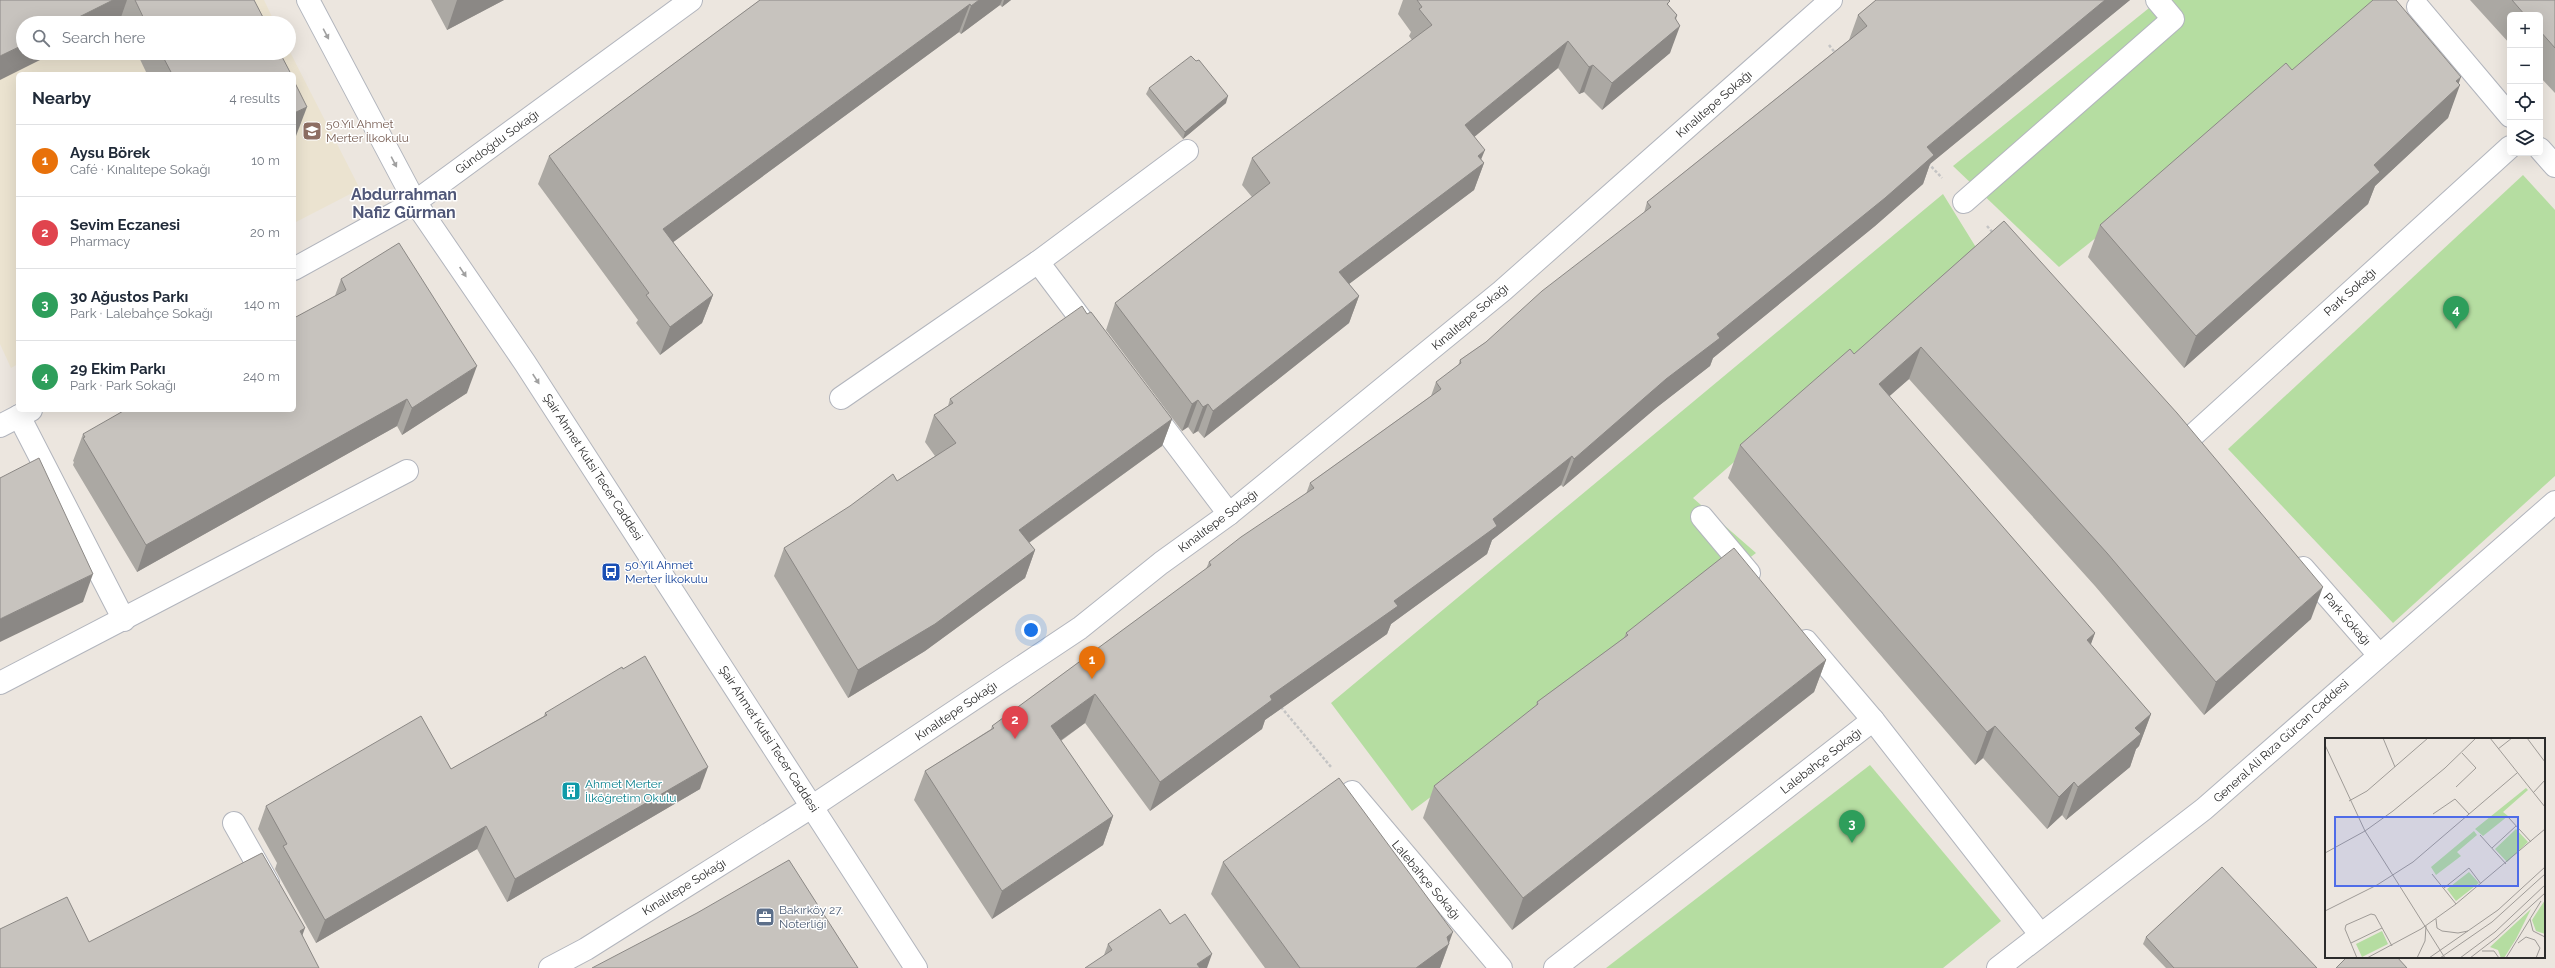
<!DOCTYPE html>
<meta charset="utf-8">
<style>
:root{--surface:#fff;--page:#f2f2f3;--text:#1f2937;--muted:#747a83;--line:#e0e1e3;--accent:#d93025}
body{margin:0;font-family:Raleway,sans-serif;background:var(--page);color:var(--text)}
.controls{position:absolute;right:12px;top:12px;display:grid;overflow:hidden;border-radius:6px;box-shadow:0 4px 16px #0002}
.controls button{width:36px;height:36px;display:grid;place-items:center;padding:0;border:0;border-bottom:1px solid var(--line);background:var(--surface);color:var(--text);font:20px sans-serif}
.you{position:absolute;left:1031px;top:630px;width:14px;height:14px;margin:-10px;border:3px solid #fff;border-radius:50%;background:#1a73e8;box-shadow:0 0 0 6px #1a73e833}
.badge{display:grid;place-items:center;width:26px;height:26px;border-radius:50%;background:var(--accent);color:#fff;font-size:13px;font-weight:700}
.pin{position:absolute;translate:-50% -33px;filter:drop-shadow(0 1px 2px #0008)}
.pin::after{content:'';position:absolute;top:21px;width:14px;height:12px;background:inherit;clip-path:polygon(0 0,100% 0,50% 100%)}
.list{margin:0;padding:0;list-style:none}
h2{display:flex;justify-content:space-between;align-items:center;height:52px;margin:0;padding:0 16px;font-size:17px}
h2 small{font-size:13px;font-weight:400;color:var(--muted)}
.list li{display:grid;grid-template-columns:26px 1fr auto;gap:12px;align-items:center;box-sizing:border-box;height:72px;padding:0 16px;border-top:1px solid var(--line)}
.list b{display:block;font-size:15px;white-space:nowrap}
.list p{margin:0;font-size:13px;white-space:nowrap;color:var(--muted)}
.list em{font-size:13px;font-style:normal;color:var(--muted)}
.icon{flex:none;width:22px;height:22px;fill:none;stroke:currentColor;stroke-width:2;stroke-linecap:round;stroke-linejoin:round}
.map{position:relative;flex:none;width:2555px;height:968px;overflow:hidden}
.search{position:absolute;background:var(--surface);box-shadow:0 4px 16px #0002;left:16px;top:16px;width:280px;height:44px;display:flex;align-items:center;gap:10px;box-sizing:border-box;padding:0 14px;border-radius:22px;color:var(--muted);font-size:15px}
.panel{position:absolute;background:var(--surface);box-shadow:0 4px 16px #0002;left:16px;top:72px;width:280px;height:340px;border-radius:6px}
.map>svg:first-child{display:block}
.education{fill:#ebe3d0}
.green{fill:#b5dda1}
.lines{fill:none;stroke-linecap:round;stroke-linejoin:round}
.service-casing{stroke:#b2b5bd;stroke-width:24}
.minor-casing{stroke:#b2b5bd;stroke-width:24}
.secondary-casing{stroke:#b2b5bd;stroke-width:24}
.path{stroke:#c4c4c4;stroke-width:2.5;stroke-dasharray:3 2;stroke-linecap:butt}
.service{stroke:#fff;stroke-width:22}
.minor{stroke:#fff;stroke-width:22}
.secondary{stroke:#fff;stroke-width:22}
.wall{fill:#aba8a3}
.shaded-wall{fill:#8b8885}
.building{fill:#c7c3be;stroke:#8b8885}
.oneway{fill:#a0a0a0}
.labels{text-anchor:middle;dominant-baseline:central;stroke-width:3;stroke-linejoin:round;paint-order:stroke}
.street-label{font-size:12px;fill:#2b2b2b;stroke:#fff}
.education-label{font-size:12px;fill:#785e54;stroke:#fff;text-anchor:start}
.transit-label{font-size:12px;fill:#164399;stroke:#fff;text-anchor:start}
.culture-label{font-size:12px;fill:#0d838f;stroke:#fff;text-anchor:start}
.service-label{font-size:12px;fill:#4e5e75;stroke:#fff;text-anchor:start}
.district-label{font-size:16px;font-weight:bold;fill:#505778;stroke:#fff}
.inset-road{fill:none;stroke:#9f9b97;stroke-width:1}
.view{fill:#4f6ce8;fill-opacity:0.15;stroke:#4f6ce8;stroke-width:2}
.inset-edge{fill:none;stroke:#2b2b2b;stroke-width:2}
</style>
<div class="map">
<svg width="2555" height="968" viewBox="0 0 2555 968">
<rect width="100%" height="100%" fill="#ece6df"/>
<polygon class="education" points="0,0 264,0 275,23 23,23 23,53 289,53 289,50 360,189 294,223 294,74 18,74 18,364 11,368 0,344"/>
<g class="green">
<polygon points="2159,0 2397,0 2059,267 1953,166"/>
<polygon points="2523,175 2555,210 2555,476 2393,623 2228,449"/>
<polygon points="1943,194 1977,249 1693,498 1756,553 1412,811 1331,703"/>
<polygon points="1870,765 2001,921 1943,968 1606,968"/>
</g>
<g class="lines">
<defs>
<g id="service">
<polyline points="1964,202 2173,19 2157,0"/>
<polyline points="1038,262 1093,335"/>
<polyline points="841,398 1038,262 1187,151"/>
<polyline points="1149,408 1229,514"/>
<polyline points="19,416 124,620"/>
<polyline points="1702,517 1749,573"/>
<polyline points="1806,641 1873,720"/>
<polyline points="0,683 407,471"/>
<polyline points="234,823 268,883"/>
</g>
<g id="minor">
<polyline points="2418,7 2510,116"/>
<polyline points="2540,149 2555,166"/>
<polyline points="294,269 415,202 691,0"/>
<polyline points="0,426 31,410"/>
<polyline points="2190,438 2510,147"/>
<polyline points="2303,568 2379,655"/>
<polyline points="1352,792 1501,968"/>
<polyline points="550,968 586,949 813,806 1080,628 1161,563 1229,514 1502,291 1831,0"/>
<polyline points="1555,968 1873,720 2040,934"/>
</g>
<g id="secondary">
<polyline points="308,0 415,202 525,363 916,968"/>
<polyline points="1998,968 2204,809 2555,502"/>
</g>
</defs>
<use href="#service" class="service-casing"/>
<use href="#minor" class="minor-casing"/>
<use href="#secondary" class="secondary-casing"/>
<g class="path">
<polyline points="1829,45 1836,54"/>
<polyline points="1928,163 1942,178"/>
<polyline points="1987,226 1994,234"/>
<polyline points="1281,707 1331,767"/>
</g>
<use href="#service" class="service"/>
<use href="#minor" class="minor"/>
<use href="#secondary" class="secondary"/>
</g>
<g class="wall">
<polygon points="0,0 254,0 266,23 122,23 120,20 114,23 23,23"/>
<polygon points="431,0 504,0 447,30"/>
<polygon points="760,0 1011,0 1002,7 1000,5 961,34 959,32 673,242 713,295 702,323 660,355 636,323 638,320 538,184 549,156"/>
<polygon points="1403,0 1669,0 1668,5 1677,15 1676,20 1670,53 1602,110 1584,92 1579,94 1558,68 1474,137 1481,159 1484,163 1474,190 1349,284 1359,296 1349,323 1204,438 1198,431 1193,434 1188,427 1182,431 1106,330 1115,303 1252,197 1242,185 1252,158 1412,40 1409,36 1411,32 1398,14"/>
<polygon points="1876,0 2130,0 1930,164 1923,184 1875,226 1713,358 1710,366 1656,408 1563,487 1561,485 1492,540 1487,554 1391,624 1387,634 1265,720 1262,729 1150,811 1085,723 1061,741 1113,816 1103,845 992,919 914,800 925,771 991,729 992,726 1206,569 1209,562 1306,494 1310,483 1431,396 1436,382 1458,366 1460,360 1486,342 1644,213 1647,202 1849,40 1858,15"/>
<polygon points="2470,0 2555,0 2555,93 2540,77 2540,15 2510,15 2510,44"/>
<polygon points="137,53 280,53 291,74 147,74"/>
<polygon points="1196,61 1226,103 1183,139 1146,94 1149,88"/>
<polygon points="2292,70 2459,84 2448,118 2375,186 2368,204 2184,368 2088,257 2100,225"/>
<polygon points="2004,221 2311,619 2204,715 2095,586 1909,379 1889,396 2095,633 2090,645 2151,714 2139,746 2136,749 2130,767 2066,820 2062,815 2047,829 1983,758 1975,765 1728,478 1740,445 1854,354"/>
<polygon points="341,279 467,393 402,435 397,426 137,572 73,465 74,462 73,461 83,434 294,410"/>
<polygon points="1087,314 1172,419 1162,446 1029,543 1035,550 1025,578 925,651 848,698 774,576 784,548 897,481 935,456 925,442 934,415 948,406 950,399"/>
<polygon points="1626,633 1826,660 1814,692 1512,930 1423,818 1434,786 1536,706 1537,702 1624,638"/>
<polygon points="545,713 700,789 507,902 477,849 316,943 275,869 277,863 258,829 266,806 451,769 544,716"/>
<polygon points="1223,862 1449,944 1440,968 1265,968 1211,894"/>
<polygon points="1170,924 1212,954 1104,955 1108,944"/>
<polygon points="2146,937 2317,968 2166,968 2143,944"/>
</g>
<g class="shaded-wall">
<polygon points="113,0 127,0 120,20 114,23 67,23"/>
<polygon points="457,0 504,0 447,30"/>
<polygon points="979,0 1002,0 1000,5 961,34 971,6"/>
<polygon points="1004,0 1011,0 1002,7"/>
<polygon points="2105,0 2130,0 1930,164 1923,184 1875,226 1713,358 1710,366 1656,408 1563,487 1574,459 1717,334 1927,147"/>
<polygon points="970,4 959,32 653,257 663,229"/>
<polygon points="1677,15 1670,34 1680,26 1670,53 1602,110 1612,83"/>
<polygon points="1568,41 1558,68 1456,152 1465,125"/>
<polygon points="23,45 23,53 54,53 0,80 0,56"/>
<polygon points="1593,65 1584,92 1579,94 1589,67"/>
<polygon points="2461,77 2457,88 2460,85 2448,118 2375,186 2368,204 2184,368 2196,336 2374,165 2456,81"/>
<polygon points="1228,96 1226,103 1183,139 1185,132"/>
<polygon points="307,107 296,136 294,137 294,113"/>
<polygon points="1485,150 1478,167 1484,163 1474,190 1329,299 1339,272"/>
<polygon points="713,295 702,323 660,355 670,327"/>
<polygon points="1359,296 1349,323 1204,438 1213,411"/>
<polygon points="1921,347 1909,379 1867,416 1879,384"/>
<polygon points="477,366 467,393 402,435 412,408"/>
<polygon points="407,399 397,426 137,572 146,545"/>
<polygon points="1198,400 1188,427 1182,431 1192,404"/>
<polygon points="1208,404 1198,431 1193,434 1203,407"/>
<polygon points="1172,419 1162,446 1009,557 1019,530"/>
<polygon points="1572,456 1561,485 1492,540 1487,554 1391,624 1387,634 1265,720 1262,729 1150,811 1160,782 1270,696 1394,601 1493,519"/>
<polygon points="1035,550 1025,578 925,651 848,698 858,670"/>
<polygon points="93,574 83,602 0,642 0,619"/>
<polygon points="2323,587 2311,619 2204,715 2216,682"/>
<polygon points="2095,633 2083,666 2087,640"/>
<polygon points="1826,660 1814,692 1512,930 1523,898"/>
<polygon points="1095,694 1085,723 1040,755 1051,726"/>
<polygon points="2151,714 2139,746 2136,749 2130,767 2066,820 2078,787 2135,728"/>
<polygon points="1995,726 1983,758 1975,765 1987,732"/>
<polygon points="708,767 700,789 507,902 515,879"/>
<polygon points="2074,782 2062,815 2047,829 2059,797"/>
<polygon points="1113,816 1103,845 992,919 1002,891"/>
<polygon points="486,826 477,849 316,943 325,920"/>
<polygon points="305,928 295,956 300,931"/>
<polygon points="1453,932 1440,968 1416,968 1447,937"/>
<polygon points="1212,954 1207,968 1196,968 1197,964"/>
</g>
<g class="building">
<polygon points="0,0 113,0 67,23 23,23 23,45 0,56"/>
<polygon points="135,0 254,0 266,23 146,23"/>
<polygon points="760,0 979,0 971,6 970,4 663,229 713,295 670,327 646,295 649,293 549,156"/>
<polygon points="1417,0 1669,0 1670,1 1667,4 1677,15 1675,18 1680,26 1612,83 1593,65 1589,67 1568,41 1465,125 1485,150 1478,156 1484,163 1339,272 1359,296 1213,411 1208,404 1203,407 1198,400 1192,404 1115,303 1270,183 1252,158 1432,25 1419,9 1422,7"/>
<polygon points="1876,0 2105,0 1927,147 1934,155 1885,198 1717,334 1720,338 1666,379 1574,459 1572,456 1493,519 1497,526 1394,601 1398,606 1270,696 1272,700 1160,782 1095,694 1051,726 1113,816 1002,891 925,771 994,728 992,726 1211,565 1209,562 1241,537 1314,488 1310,483 1441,389 1436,382 1461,363 1460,360 1486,342 1542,291 1651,207 1647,202 1867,26 1858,15"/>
<polygon points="2373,0 2396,0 2461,77 2456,81 2460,85 2374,165 2380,172 2196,336 2100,225 2286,63 2292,70"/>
<polygon points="2512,0 2555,0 2555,48 2540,31 2540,15 2525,15"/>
<polygon points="161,53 280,53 291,74 172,74"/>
<polygon points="1191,56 1196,61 1199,60 1228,96 1185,132 1149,88"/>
<polygon points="294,81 307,107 294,113"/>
<polygon points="2004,221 2177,413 2323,587 2216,682 2107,553 1921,347 1879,384 2095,633 2087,640 2151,714 2135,728 2141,734 2078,787 2074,782 2059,797 1995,726 1987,732 1740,445 1850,349 1854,354"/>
<polygon points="399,243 477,366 412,408 407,399 146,545 83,438 85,437 83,434 125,410 294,410 294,318 346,290 341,279"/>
<polygon points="1082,306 1087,314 1091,312 1172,419 1019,530 1035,550 935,624 858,670 784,548 850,506 893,474 897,481 956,443 934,415 953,403 950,399"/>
<polygon points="39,458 93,574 0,619 0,478"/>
<polygon points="1734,548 1826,660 1523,898 1434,786 1538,704 1537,702 1628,635 1626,633"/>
<polygon points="645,656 708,767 515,879 486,826 325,920 283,846 287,844 266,806 421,716 451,769 547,715 545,713 622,667 623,669"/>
<polygon points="1339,778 1453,932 1447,937 1449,944 1416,968 1300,968 1223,862"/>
<polygon points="262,853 305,928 300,931 319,968 0,968 0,929 67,897 89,942"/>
<polygon points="789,860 858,968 592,968 697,913"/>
<polygon points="2222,867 2317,968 2174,968 2146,937"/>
<polygon points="1160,909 1170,924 1185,914 1212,954 1197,964 1200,968 1085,968 1112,950 1108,944"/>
<polygon points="2347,957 2397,957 2407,968 2336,968"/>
</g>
<defs><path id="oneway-solid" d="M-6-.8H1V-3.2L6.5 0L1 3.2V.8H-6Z"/></defs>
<g class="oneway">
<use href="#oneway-solid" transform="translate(326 34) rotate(62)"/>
<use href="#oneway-solid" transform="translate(394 162) rotate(62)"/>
<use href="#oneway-solid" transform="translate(463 272) rotate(56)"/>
<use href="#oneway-solid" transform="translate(536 379) rotate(57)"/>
</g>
<defs>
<symbol id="school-square" viewBox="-11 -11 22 22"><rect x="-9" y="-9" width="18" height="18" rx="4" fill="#8d6e63" stroke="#fff"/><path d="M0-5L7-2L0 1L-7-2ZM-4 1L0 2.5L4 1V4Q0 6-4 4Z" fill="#fff"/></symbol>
<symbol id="bus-square" viewBox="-11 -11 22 22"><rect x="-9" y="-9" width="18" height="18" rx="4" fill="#1a4fb4" stroke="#fff"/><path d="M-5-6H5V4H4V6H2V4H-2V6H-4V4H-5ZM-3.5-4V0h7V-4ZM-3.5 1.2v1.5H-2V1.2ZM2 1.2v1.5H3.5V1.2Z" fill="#fff"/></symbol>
<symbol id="building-square" viewBox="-11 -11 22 22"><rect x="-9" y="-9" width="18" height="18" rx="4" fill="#0f9aa8" stroke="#fff"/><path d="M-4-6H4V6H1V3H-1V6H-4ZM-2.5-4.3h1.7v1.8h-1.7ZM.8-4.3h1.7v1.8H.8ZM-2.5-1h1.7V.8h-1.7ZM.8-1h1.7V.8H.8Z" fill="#fff"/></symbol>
<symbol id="office-square" viewBox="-11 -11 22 22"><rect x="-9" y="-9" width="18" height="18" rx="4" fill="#5c6f8a" stroke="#fff"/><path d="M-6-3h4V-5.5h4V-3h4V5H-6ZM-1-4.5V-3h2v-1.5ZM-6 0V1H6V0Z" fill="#fff"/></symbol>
</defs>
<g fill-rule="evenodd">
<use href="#school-square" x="301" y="120" width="22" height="22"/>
<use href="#bus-square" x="600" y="561" width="22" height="22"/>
<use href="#building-square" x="560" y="780" width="22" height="22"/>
<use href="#office-square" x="754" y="906" width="22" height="22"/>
</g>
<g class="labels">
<g class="street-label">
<text transform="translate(1714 104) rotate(-41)">Kınalıtepe Sokağı</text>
<text transform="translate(497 142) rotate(-36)">Gündoğdu Sokağı</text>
<text transform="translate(2350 292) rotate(-42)">Park Sokağı</text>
<text transform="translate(1470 317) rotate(-40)">Kınalıtepe Sokağı</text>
<text transform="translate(593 467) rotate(57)">Şair Ahmet Kutsi Tecer Caddesi</text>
<text transform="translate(1218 521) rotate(-37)">Kınalıtepe Sokağı</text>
<text transform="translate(2347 619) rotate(49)">Park Sokağı</text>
<text transform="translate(956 711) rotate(-34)">Kınalıtepe Sokağı</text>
<text transform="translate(769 739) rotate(57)">Şair Ahmet Kutsi Tecer Caddesi</text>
<text transform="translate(2281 741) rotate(-42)">General Ali Rıza Gürcan Caddesi</text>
<text transform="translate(1821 761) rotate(-38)">Lalebahçe Sokağı</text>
<text transform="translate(1426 880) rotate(50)">Lalebahçe Sokağı</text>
<text transform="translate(684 887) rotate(-32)">Kınalıtepe Sokağı</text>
</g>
<g class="education-label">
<text x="326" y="124">50.Yıl Ahmet<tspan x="326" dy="14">Merter İlkokulu</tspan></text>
</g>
<g class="transit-label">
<text x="625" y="565">50.Yil Ahmet<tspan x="625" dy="14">Merter İlkokulu</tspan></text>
</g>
<g class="culture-label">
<text x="585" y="784">Ahmet Merter<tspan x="585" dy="14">İlköğretim Okulu</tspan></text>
</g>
<g class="service-label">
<text x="779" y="910">Bakırköy 27.<tspan x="779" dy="14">Noterliği</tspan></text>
</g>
<g class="district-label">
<text x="404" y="194">Abdurrahman<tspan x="404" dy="18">Nafiz Gürman</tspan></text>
</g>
</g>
<g transform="translate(2325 738)">
<rect width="220" height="220" fill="#ece6df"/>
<path d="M 201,50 L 203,52 L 178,74 L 183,78 L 158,98 L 150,91 ZM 191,91 L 203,104 L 182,124 L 170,111 ZM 149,93 L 152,97 L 132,114 L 136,118 L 111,137 L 106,129 ZM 144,134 L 154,145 L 131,163 L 122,151 ZM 220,162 L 220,196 L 211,193 L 207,182 ZM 206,171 L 191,201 L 179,220 L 176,220 L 173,212 L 165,209 ZM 57,193 L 63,206 L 37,219 L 31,206 Z" fill="#b5dda1"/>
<path class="inset-road" d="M 58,0 L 70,29M 165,0 L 220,69M 202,0 L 220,24M 0,7 L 40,93 L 120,220M 173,11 L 187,0M 131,49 L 151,30 L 137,15M 208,55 L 220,42M 24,63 L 42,53 L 103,0M 108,76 L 130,61 L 144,76M 183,79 L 206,104M 155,97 L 181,126M 167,110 L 191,88M 0,115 L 40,93 L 68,73 L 120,30 L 151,0M 107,136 L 131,166M 119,150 L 144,130 L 156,146M 0,173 L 52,147 L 88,124 L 192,35M 111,181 L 112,190 L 117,193 L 133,195 L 143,193M 205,181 L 208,193 L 220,199M 26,205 L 57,190M 193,205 L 201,199 L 210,202 L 215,210 L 211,220M 157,213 L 169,213 L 174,220M 32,220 L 20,191 L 21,187 L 46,176 L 50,177 L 67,208M 42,220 L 96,191 L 131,166 L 220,91M 92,220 L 100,203 L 101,188M 104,220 L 173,172 L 220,129M 115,220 L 167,184 L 220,136M 135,220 L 170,194 L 220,147M 145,220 L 171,200 L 220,155M 181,220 L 216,163"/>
<path class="view" d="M 10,79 L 193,79 L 193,148 L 10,148 Z"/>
<rect width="220" height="220" class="inset-edge"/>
</g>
</svg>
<div class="controls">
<button>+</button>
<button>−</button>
<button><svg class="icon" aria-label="locate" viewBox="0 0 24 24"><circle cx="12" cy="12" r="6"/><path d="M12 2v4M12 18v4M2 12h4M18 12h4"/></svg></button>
<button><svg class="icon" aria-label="layers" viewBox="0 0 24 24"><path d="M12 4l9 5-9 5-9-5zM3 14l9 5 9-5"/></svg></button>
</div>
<div class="you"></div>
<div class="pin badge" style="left:1092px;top:679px;background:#e8710a">1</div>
<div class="pin badge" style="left:1015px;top:739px;background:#e0444e">2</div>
<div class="pin badge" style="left:1852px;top:843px;background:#2e9e5b">3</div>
<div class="pin badge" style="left:2456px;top:329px;background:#2e9e5b">4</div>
<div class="search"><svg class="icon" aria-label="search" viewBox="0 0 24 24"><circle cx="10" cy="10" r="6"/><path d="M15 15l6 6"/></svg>Search here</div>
<section class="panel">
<h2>Nearby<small>4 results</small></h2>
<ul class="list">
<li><span class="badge" style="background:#e8710a">1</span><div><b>Aysu Börek</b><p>Café · Kınalıtepe Sokağı</p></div><em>10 m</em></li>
<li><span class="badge" style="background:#e0444e">2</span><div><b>Sevim Eczanesi</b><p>Pharmacy</p></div><em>20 m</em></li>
<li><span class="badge" style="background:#2e9e5b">3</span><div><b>30 Ağustos Parkı</b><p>Park · Lalebahçe Sokağı</p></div><em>140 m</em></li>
<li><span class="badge" style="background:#2e9e5b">4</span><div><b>29 Ekim Parkı</b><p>Park · Park Sokağı</p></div><em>240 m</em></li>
</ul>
</section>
</div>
